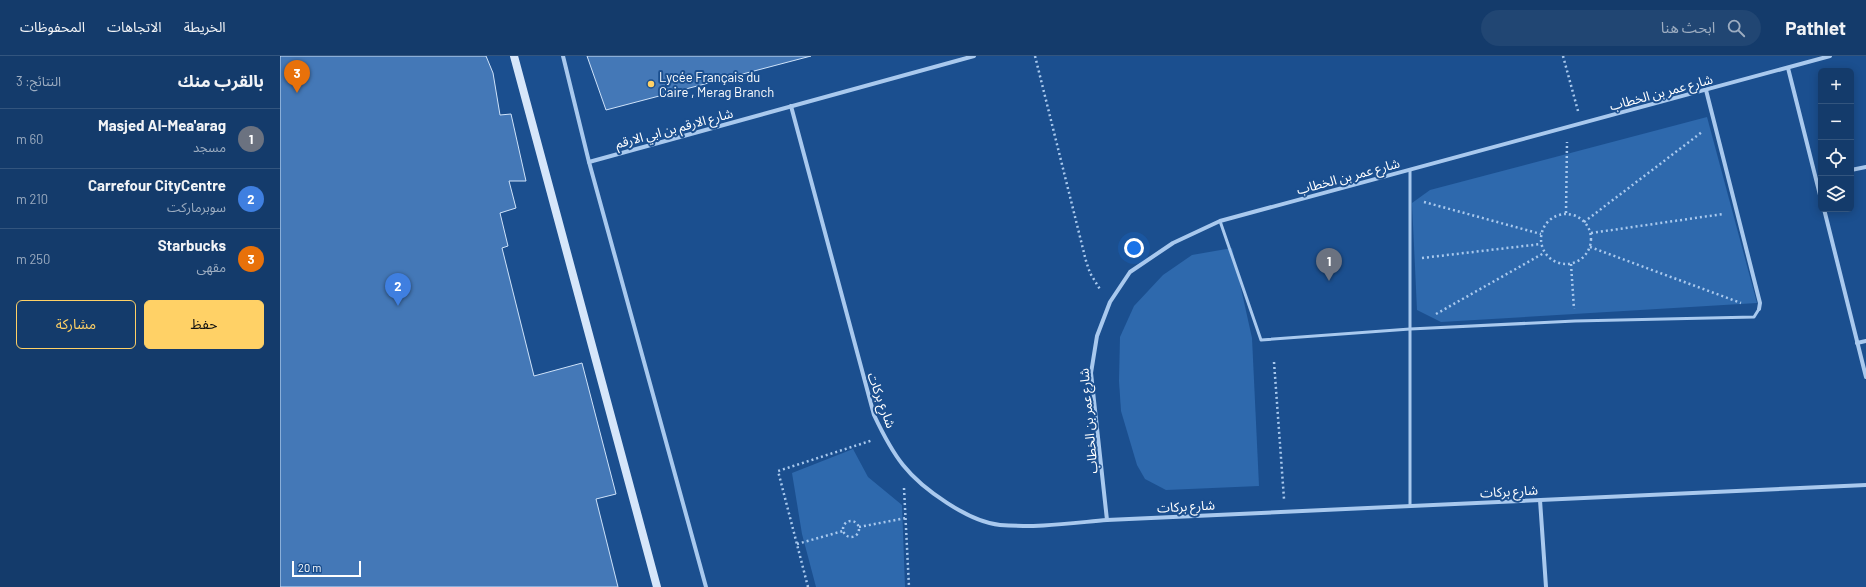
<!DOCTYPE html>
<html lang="ar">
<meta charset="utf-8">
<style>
:root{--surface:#143b6b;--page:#214673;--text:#f1f3f6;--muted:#9dadc1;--line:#33557e;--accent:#ffd166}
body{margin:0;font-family:Barlow,"Noto Sans Arabic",sans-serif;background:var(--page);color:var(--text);direction:rtl}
.controls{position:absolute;right:12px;top:12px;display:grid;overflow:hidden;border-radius:6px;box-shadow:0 2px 10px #0003}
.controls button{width:36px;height:36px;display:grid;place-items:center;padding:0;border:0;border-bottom:1px solid var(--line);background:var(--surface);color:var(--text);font:20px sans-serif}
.scale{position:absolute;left:12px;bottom:10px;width:69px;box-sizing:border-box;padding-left:4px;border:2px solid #fff;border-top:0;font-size:11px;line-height:14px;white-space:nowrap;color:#fff;-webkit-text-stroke:3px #1b4f8f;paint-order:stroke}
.you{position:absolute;left:854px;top:192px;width:14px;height:14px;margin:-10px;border:3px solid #fff;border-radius:50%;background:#1a73e8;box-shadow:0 0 0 6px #1a73e833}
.badge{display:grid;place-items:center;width:26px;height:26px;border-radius:50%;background:var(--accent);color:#fff;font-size:13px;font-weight:700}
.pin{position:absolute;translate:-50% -33px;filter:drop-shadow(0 1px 2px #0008)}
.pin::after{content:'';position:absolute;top:21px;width:14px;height:12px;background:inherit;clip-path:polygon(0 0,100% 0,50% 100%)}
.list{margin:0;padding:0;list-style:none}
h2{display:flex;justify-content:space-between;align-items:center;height:52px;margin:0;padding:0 16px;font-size:17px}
h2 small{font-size:13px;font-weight:400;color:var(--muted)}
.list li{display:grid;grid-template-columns:26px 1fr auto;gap:12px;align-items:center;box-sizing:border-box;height:60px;padding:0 16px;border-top:1px solid var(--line)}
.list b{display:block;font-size:15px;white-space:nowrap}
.list p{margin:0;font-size:13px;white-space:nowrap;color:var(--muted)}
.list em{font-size:13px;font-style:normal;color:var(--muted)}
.actions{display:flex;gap:8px;padding:12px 16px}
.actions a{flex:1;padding:9px 0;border:1px solid var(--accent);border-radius:6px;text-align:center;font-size:14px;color:var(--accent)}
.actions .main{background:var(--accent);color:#111}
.icon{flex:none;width:22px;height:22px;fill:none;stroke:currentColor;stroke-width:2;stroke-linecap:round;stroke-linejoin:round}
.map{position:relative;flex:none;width:1586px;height:531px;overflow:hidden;direction:ltr}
header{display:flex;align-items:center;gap:24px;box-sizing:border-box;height:56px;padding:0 20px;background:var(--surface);border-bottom:1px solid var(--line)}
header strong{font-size:19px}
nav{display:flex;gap:22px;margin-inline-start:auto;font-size:14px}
.search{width:280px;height:36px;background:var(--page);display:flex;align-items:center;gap:10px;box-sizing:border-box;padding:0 14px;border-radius:22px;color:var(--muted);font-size:15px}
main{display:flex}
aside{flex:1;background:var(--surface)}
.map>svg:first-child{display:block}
.park{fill:#2e69ad}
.building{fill:#4478b7;stroke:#cfe3fa}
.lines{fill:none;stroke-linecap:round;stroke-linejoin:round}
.path{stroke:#a9c9ee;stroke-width:2.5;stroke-dasharray:2 3;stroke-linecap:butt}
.lane{stroke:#a9c9ee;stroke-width:3}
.street{stroke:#a9c9ee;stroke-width:4}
.secondary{stroke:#d6e6fa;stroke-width:8}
.poi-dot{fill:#ffd166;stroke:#1b4f8f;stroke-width:1.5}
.labels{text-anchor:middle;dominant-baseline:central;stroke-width:4;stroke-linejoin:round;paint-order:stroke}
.poi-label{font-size:13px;fill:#fff;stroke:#1b4f8f;text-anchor:start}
.street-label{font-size:13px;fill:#fff;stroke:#1b4f8f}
</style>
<header>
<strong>Pathlet</strong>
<div class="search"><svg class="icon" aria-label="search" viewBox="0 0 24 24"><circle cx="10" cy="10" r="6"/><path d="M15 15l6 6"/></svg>ابحث هنا</div>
<nav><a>الخريطة</a><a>الاتجاهات</a><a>المحفوظات</a></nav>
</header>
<main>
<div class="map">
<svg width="1586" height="531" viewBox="0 0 1586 531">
<rect width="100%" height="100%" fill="#1b4f8f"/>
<g class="park">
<polygon points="1427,61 1477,247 1161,266 1137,254 1132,147 1150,134"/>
<polygon points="952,192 972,282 979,430 886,434 865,423 857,409 841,355 839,325 840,281 854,250 883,219 912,199"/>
<polygon points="573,393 588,421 622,449 625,531 536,531 522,478 512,417"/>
</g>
<g class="building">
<polygon points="0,0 206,0 213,17 220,59 231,58 246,125 229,125 236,152 220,157 228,190 222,192 254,320 302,307 336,438 316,443 338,531 0,531"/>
<polygon points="307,0 531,0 326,54"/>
</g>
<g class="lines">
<g class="path">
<polyline points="755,0 806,205 810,217 821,235"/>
<polyline points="1283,0 1298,55"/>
<polyline points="1144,146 1261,178"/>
<polyline points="1286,157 1287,86"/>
<circle cx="1286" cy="183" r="25"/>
<polyline points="1304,166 1422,76"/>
<polyline points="1311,177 1443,158"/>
<polyline points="1310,191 1461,247"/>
<polyline points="1142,202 1261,188"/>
<polyline points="1291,208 1294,253"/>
<polyline points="1156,258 1264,197"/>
<polyline points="994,306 1004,443"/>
<polyline points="624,432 629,531"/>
<circle cx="571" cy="473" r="8"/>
<polyline points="579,471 626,462"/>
<polyline points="517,488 563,475"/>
<polyline points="528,531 498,415 593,384"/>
</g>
<g class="lane">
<polyline points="940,165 981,284 1130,273 1295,265 1474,261 1479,253"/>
<polyline points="1130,450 1130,114"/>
</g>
<g class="street">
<polyline points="283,0 309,106 426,531"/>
<polyline points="1508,12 1541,143"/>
<polyline points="1426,34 1480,247 1479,253"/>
<path d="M 511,50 L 594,359 C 602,376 611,394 623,409 C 642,433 689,466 720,469 C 756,472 792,467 827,464 L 1586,429"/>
<polyline points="309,106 694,0"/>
<polyline points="1571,114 1586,111"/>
<polyline points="1544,153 1586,321"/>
<polyline points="1577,287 1586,285"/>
<polyline points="1260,444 1266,531"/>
<polyline points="827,464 811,317 817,280 830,246 850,216 893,187 940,165 1550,0"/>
</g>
<polyline class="secondary" points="234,0 377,531"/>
</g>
<circle class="poi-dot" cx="371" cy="28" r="4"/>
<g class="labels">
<g class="poi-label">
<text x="379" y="21">Lycée Français du<tspan x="379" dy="15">Caire , Merag Branch</tspan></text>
</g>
<g class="street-label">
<text transform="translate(1381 36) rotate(-15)">شارع عمر بن الخطاب</text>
<text transform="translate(394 72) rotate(-15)">شارع الارقم بن ابي الارقم</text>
<text transform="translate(1068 120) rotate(-15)">شارع عمر بن الخطاب</text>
<text transform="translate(602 344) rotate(70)">شارع بركات</text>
<text transform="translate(808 365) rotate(-95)">شارع عمر بن الخطاب</text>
<text transform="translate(1229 435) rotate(-3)">شارع بركات</text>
<text transform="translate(906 450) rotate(-3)">شارع بركات</text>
</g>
</g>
</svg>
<div class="controls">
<button>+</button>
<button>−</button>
<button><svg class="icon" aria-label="locate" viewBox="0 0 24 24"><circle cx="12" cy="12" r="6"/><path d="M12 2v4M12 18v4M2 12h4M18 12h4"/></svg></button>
<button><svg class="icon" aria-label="layers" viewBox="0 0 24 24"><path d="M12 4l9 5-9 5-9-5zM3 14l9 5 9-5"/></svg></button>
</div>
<div class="scale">20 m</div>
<div class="you"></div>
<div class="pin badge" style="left:1049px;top:225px;background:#6b7280">1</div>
<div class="pin badge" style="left:118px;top:250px;background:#3f7fe0">2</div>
<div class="pin badge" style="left:17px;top:37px;background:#e8710a">3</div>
</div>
<aside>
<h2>بالقرب منك<small>النتائج: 3</small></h2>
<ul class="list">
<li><span class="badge" style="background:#6b7280">1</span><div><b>Masjed Al-Mea'arag</b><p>مسجد</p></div><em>60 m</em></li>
<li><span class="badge" style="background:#3f7fe0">2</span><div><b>Carrefour CityCentre</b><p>سوبرماركت</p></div><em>210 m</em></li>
<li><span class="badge" style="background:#e8710a">3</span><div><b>Starbucks</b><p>مقهى</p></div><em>250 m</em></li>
</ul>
<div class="actions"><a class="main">حفظ</a><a>مشاركة</a></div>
</aside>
</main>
